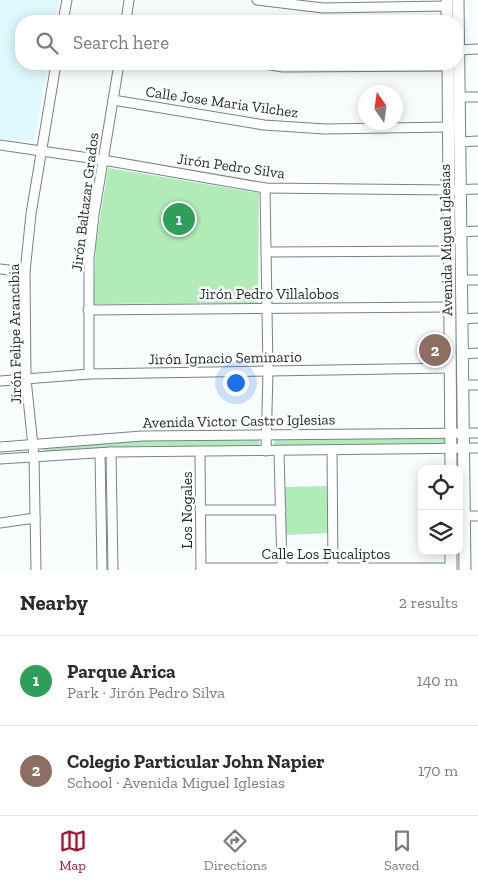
<!DOCTYPE html>
<meta charset="utf-8">
<style>
:root{--surface:#fff;--page:#f2f2f3;--text:#2b2b33;--muted:#7c7c81;--line:#e1e1e2;--accent:#a9112f}
body{margin:0;font-family:"Zilla Slab",serif;background:var(--page);color:var(--text)}
.controls{position:absolute;right:15px;bottom:15px;display:grid;overflow:hidden;border-radius:10px;box-shadow:0 2px 12px #0003}
.controls button{width:45px;height:45px;display:grid;place-items:center;padding:0;border:0;border-bottom:1px solid var(--line);background:var(--surface);color:var(--text);font:25px sans-serif}
.compass{position:absolute;left:358px;top:85px;width:45px;height:45px;border-radius:50%;background:var(--surface);box-shadow:0 2px 12px #0003;rotate:347deg}
.you{position:absolute;left:235px;top:382px;width:18px;height:18px;margin:-12px;border:4px solid #fff;border-radius:50%;background:#1a73e8;box-shadow:0 0 0 8px #1a73e833}
.badge{display:grid;place-items:center;width:32px;height:32px;border-radius:50%;background:var(--accent);color:#fff;font-size:16px;font-weight:700}
.pin{position:absolute;translate:-50% -50%;border:2px solid #fff;box-shadow:0 1px 5px #0006}
.list{margin:0;padding:0;list-style:none}
h2{display:flex;justify-content:space-between;align-items:center;height:65px;margin:0;padding:0 20px;font-size:21px}
h2 small{font-size:16px;font-weight:400;color:var(--muted)}
.list li{display:grid;grid-template-columns:32px 1fr auto;gap:15px;align-items:center;box-sizing:border-box;height:90px;padding:0 20px;border-top:1px solid var(--line)}
.list b{display:block;font-size:19px;white-space:nowrap}
.list p{margin:0;font-size:16px;white-space:nowrap;color:var(--muted)}
.list em{font-size:16px;font-style:normal;color:var(--muted)}
.icon{flex:none;width:28px;height:28px;fill:none;stroke:currentColor;stroke-width:2;stroke-linecap:round;stroke-linejoin:round}
.map{position:relative;flex:none;width:478px;height:570px;overflow:hidden}
.search{position:absolute;background:var(--surface);box-shadow:0 2px 12px #0003;left:15px;right:15px;top:15px;height:55px;display:flex;align-items:center;gap:12px;box-sizing:border-box;padding:0 18px;border-radius:20px;color:var(--muted);font-size:19px}
.sheet{height:245px;background:var(--surface)}
nav{display:flex;justify-content:space-around;align-items:center;box-sizing:border-box;height:70px;border-top:1px solid var(--line);background:var(--surface);font-size:14px;color:var(--muted)}
nav a{display:grid;justify-items:center;gap:2px}
nav .on{color:var(--accent)}
.map>svg:first-child{display:block}
.built{fill:#def8fe}
.green{fill:#b1ebb8}
.lines{fill:none;stroke-linecap:round;stroke-linejoin:round}
.minor-casing{stroke:#71858a;stroke-width:11}
.major-casing{stroke:#71858a;stroke-width:13}
.minor{stroke:#fff;stroke-width:9}
.major{stroke:#fff;stroke-width:11}
.labels{text-anchor:middle;dominant-baseline:central;stroke-width:5;stroke-linejoin:round;paint-order:stroke}
.street-label{font-size:15px;fill:#1f282a;stroke:#fff}
</style>
<div class="map">
<svg width="478" height="570" viewBox="0 0 478 570">
<rect width="100%" height="100%" fill="#f8fcfd"/>
<polygon class="built" points="0,0 59,0 55,21 21,21 21,64 48,64 34,142 0,138"/>
<g class="green">
<polygon points="108,168 259,193 258,303 93,304 96,244"/>
<polygon points="445,436 445,445 274,447 274,439"/>
<polygon points="260,438 259,446 143,446 44,452 43,445 145,439"/>
<polygon points="328,486 329,533 286,535 285,487"/>
</g>
<g class="lines">
<defs>
<g id="minor">
<polyline points="257,0 323,8 447,6"/>
<polyline points="63,21 67,0"/>
<polyline points="126,21 129,0"/>
<polyline points="458,50 478,49"/>
<polyline points="264,64 283,67 448,66"/>
<polyline points="459,97 478,97"/>
<polyline points="113,100 264,125 325,129 448,127"/>
<polyline points="459,142 478,141"/>
<polyline points="0,145 103,160 265,188 449,190 478,189"/>
<polyline points="265,188 268,371 266,451"/>
<polyline points="461,232 478,231"/>
<polyline points="266,252 449,251"/>
<polyline points="0,269 25,272"/>
<polyline points="462,280 478,280"/>
<polyline points="88,310 449,307"/>
<polyline points="462,319 478,318"/>
<polyline points="463,354 478,353"/>
<polyline points="89,374 89,259 94,215 119,64"/>
<polyline points="0,381 89,374 450,368"/>
<polyline points="463,385 478,385"/>
<polyline points="0,447 142,436 478,433"/>
<polyline points="332,450 333,570"/>
<polyline points="200,451 201,570"/>
<polyline points="279,451 282,568"/>
<polyline points="111,452 113,570"/>
<polyline points="100,453 102,570"/>
<polyline points="0,459 111,452 478,448"/>
<polyline points="200,510 281,510"/>
<polyline points="464,516 478,516"/>
<polyline points="0,523 35,518"/>
<polyline points="201,568 451,568"/>
<polyline points="36,570 34,456 26,379 25,272 31,214 56,64"/>
</g>
<g id="major">
<polyline points="447,0 447,21"/>
<polyline points="458,0 465,570"/>
<polyline points="448,64 451,469"/>
<polyline points="451,570 451,551"/>
</g>
</defs>
<use href="#minor" class="minor-casing"/>
<use href="#major" class="major-casing"/>
<use href="#minor" class="minor"/>
<use href="#major" class="major"/>
</g>
<g class="labels">
<g class="street-label">
<text transform="translate(222 102) rotate(8)">Calle Jose Maria Vilchez</text>
<text transform="translate(231 166) rotate(8)">Jirón Pedro Silva</text>
<text transform="translate(85 202) rotate(-83)">Jirón Baltazar Grados</text>
<text transform="translate(446 240) rotate(-91)">Avenida Miguel Iglesias</text>
<text x="269" y="294">Jirón Pedro Villalobos</text>
<text transform="translate(15 334) rotate(-91)">Jirón Felipe Arancibia</text>
<text transform="translate(225 358) rotate(-1)">Jirón Ignacio Seminario</text>
<text transform="translate(239 421) rotate(-1)">Avenida Victor Castro Iglesias</text>
<text transform="translate(187 510) rotate(-90)">Los Nogales</text>
<text x="326" y="554">Calle Los Eucaliptos</text>
</g>
</g>
</svg>
<div class="controls">
<button><svg class="icon" aria-label="locate" viewBox="0 0 24 24"><circle cx="12" cy="12" r="6"/><path d="M12 2v4M12 18v4M2 12h4M18 12h4"/></svg></button>
<button><svg class="icon" aria-label="layers" viewBox="0 0 24 24"><path d="M12 4l9 5-9 5-9-5zM3 14l9 5 9-5"/></svg></button>
</div>
<svg class="compass" viewBox="-18 -18 36 36"><path d="M0-13l5 13h-10z" fill="#e53935"/><path d="M0 13l5-13h-10z" fill="#7c7c81"/></svg>
<div class="you"></div>
<div class="pin badge" style="left:179px;top:219px;background:#2e9e5b">1</div>
<div class="pin badge" style="left:435px;top:350px;background:#8d6e63">2</div>
<div class="search"><svg class="icon" aria-label="search" viewBox="0 0 24 24"><circle cx="10" cy="10" r="6"/><path d="M15 15l6 6"/></svg>Search here</div>
</div>
<section class="sheet">
<h2>Nearby<small>2 results</small></h2>
<ul class="list">
<li><span class="badge" style="background:#2e9e5b">1</span><div><b>Parque Arica</b><p>Park · Jirón Pedro Silva</p></div><em>140 m</em></li>
<li><span class="badge" style="background:#8d6e63">2</span><div><b>Colegio Particular John Napier</b><p>School · Avenida Miguel Iglesias</p></div><em>170 m</em></li>
</ul>
</section>
<nav>
<a class="on"><svg class="icon" aria-label="map" viewBox="0 0 24 24"><path d="M3 6l6-2 6 2 6-2v14l-6 2-6-2-6 2zM9 4v14M15 6v14"/></svg>Map</a>
<a><svg class="icon" aria-label="directions" viewBox="0 0 24 24"><path d="M12 3l9 9-9 9-9-9zM9 14v-3h6M13 9l2 2-2 2"/></svg>Directions</a>
<a><svg class="icon" aria-label="saved" viewBox="0 0 24 24"><path d="M7 4h10v16l-5-4-5 4z"/></svg>Saved</a>
</nav>
